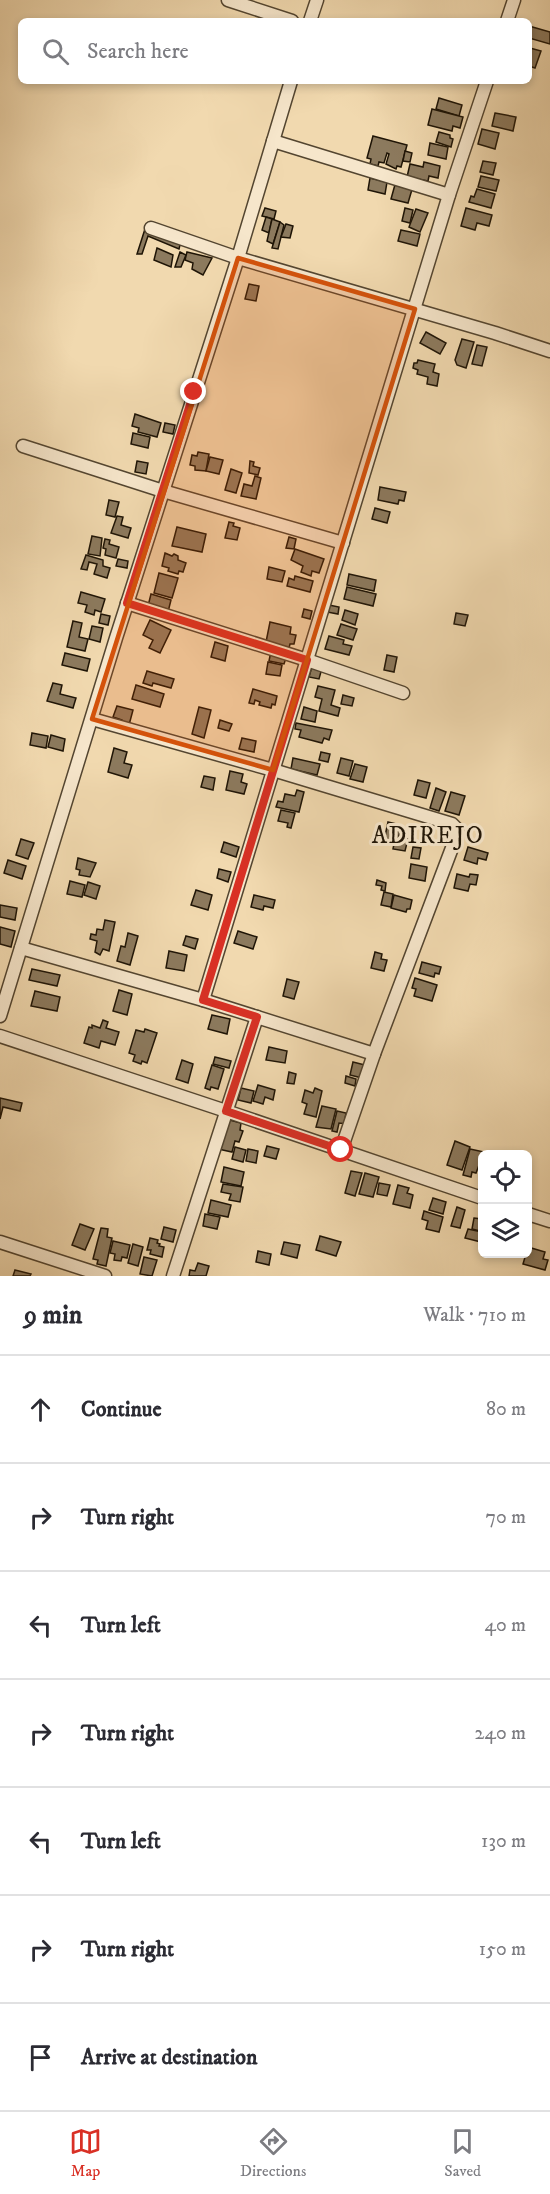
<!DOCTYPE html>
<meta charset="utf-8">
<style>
:root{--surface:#fff;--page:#f2f2f3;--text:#2b2b33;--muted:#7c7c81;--line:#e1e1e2;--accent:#d93025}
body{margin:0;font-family:"IM FELL DW Pica",serif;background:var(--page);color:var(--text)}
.controls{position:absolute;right:18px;bottom:18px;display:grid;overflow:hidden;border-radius:9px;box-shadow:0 3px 9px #0003}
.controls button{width:54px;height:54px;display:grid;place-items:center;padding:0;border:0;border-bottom:2px solid var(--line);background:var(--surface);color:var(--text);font:30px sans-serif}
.stop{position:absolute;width:18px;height:18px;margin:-14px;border:4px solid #d93025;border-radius:50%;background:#fff}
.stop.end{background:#d93025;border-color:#fff;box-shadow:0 2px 6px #0008}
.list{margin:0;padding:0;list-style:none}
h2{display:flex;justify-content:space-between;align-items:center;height:78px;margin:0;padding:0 24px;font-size:26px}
h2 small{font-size:20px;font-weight:400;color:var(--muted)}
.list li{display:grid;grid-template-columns:39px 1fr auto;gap:18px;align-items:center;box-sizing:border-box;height:108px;padding:0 24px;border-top:2px solid var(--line)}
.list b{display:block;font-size:22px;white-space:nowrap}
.list em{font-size:20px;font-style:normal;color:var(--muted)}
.icon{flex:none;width:33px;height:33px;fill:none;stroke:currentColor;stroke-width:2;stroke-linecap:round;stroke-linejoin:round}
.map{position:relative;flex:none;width:550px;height:1276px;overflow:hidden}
.search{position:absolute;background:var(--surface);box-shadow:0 3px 9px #0003;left:18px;right:18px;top:18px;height:66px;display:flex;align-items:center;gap:15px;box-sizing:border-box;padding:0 21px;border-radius:9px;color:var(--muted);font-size:22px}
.sheet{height:834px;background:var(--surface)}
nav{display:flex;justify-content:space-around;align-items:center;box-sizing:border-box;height:84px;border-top:2px solid var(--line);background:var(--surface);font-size:16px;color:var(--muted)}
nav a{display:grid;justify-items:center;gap:3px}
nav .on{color:var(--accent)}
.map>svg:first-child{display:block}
.building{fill:#8c7a5e;stroke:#1e1406;stroke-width:1.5}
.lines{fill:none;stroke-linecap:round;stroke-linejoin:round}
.minor-casing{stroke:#534530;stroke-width:15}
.minor{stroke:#f6e6cb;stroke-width:12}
.route{stroke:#d93025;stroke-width:8}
.marked{fill:#d4520b;fill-opacity:0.2;stroke:#d4520b;stroke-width:4.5;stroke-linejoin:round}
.labels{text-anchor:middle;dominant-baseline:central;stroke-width:6;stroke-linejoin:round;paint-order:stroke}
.quarter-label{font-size:24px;letter-spacing:1.5px;fill:#1e1406;stroke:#f6e6cb}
</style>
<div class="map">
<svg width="550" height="1276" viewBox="0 0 550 1276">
<rect width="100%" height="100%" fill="#f1d9af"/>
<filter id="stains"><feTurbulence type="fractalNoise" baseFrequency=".00333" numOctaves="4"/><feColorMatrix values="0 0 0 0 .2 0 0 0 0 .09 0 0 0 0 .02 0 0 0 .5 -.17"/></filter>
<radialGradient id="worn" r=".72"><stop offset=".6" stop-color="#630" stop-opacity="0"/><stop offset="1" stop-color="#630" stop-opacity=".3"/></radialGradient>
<g class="building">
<polygon points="529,26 550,32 550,44 529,38"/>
<polygon points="530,48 541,51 535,68 529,66"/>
<polygon points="439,98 462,105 459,116 436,109"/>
<polygon points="432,109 463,117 460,128 453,126 452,131 428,125"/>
<polygon points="495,113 516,117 513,131 492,126"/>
<polygon points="482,129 499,133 495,149 478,144"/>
<polygon points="439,132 450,135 450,138 453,139 451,147 436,142"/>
<polygon points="373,136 407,145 401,167 397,166 396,169 386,164 389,154 387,153 384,163 379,162 378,166 370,164 371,159 367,158"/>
<polygon points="430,143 448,147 446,159 428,155"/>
<polygon points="405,151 412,153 410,162 403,161"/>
<polygon points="483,161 496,163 493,175 480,172"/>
<polygon points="424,162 440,166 438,178 429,176 428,181 407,177 410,164 423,167"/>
<polygon points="481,176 499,180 496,191 478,187"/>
<polygon points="370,178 387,182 385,194 368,190"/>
<polygon points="396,181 413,186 408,203 391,199"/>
<polygon points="477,189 495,194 491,208 469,202 471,196 474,197"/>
<polygon points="265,208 276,211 274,219 262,216"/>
<polygon points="405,208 413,210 410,223 402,221"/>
<polygon points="466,208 492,215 489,226 477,223 475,230 461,226"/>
<polygon points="416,209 428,213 420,232 409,227"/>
<polygon points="266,217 272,219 269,233 262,230"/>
<polygon points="272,219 280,222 273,244 267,241"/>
<polygon points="280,222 284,225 278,249 272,248"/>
<polygon points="286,224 293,226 290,238 281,237"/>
<polygon points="145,229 181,241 179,249 148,236 142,254 137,254"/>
<polygon points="401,230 420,234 417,246 398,241"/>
<polygon points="157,248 173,255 171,267 154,260"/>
<polygon points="180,252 186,255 181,267 175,267"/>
<polygon points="187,252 212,258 203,275 192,269 193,263 185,260"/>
<polygon points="249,284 259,286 256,301 245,299"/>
<polygon points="426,332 446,343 440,354 420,343"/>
<polygon points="462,339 474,342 466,368 457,365 455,360"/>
<polygon points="477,345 487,347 482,366 472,364"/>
<polygon points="418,360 435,364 433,372 439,374 437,386 427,384 428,377 417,374 418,370 413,368 414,363 417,363"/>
<polygon points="135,414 161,423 157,437 138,432 139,428 132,426"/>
<polygon points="165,423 175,425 173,434 163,432"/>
<polygon points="133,433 150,437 148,448 131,444"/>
<polygon points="198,452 209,454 206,471 195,470 195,466 190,465 192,455 197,456"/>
<polygon points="210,457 223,460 219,474 206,471"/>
<polygon points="137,461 148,463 146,474 135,472"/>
<polygon points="250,461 254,462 253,466 260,468 258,475 249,473"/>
<polygon points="231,469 242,473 236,493 225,490"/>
<polygon points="255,476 261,478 256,499 241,496 244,484 252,486"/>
<polygon points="380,487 406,492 404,501 399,500 398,504 378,500"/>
<polygon points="109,500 119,502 115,517 106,515"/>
<polygon points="375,508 390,512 387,523 372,519"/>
<polygon points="117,516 123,517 121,525 131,528 128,538 111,533"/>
<polygon points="229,522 234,523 233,526 240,528 237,540 225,538"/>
<polygon points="177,527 206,534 202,552 172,546"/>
<polygon points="92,536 102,538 100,556 88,554"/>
<polygon points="289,537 296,539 294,549 286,548"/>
<polygon points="105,539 110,540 109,544 119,547 116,558 105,555 106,549 103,548"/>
<polygon points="295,549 324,559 319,573 312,571 311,576 301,572 303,566 291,560"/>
<polygon points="165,553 172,556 174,554 178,556 178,560 186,563 183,572 179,571 178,574 168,571 169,568 162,566"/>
<polygon points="86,555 103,560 103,566 110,568 107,578 94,574 97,564 89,562 87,570 81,569"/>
<polygon points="118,559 128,561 127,568 116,566"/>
<polygon points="269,567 285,571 282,582 267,579"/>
<polygon points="159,573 178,578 172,598 154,593"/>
<polygon points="349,574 376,580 374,591 347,585"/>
<polygon points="295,576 313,581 310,592 287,586 289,578 294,580"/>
<polygon points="347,587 376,594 373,606 344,599"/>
<polygon points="81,592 105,599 101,612 95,610 94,615 85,612 87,605 78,603"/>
<polygon points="151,594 171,600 168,612 148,606"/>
<polygon points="329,605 339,607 338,614 327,612"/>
<polygon points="304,609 312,611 310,619 302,617"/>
<polygon points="345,610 358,614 355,625 342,620"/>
<polygon points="456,613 468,615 465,626 454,624"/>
<polygon points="101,614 110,616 108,625 99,623"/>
<polygon points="150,620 171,630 160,653 149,648 153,640 143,635"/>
<polygon points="73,621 82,623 79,637 88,639 85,651 67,647"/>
<polygon points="270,622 291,627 290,634 296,635 294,644 290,644 289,648 266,642"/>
<polygon points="341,624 357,629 353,640 337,635"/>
<polygon points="92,626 103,628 100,642 89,639"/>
<polygon points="329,636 344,640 343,644 352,646 349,655 325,649"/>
<polygon points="215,642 228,646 225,661 211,657"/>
<polygon points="271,651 287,655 284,664 269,661"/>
<polygon points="65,653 90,659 87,671 62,665"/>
<polygon points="387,655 397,657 394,672 384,670"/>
<polygon points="268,662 282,665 280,676 266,674"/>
<polygon points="312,666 322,668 319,679 309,677"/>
<polygon points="147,671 174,679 171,688 153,683 152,686 143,683"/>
<polygon points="53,683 62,685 60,694 76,698 73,708 47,701"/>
<polygon points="136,685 164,694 160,707 132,699"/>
<polygon points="318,686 335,690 331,705 340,708 338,716 319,711 322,699 315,697"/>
<polygon points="253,689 277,696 275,705 272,704 271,708 259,705 260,702 255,700 254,704 249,703"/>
<polygon points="343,695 354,698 352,706 341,704"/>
<polygon points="117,706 133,710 129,725 122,723 122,720 113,717"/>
<polygon points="199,707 211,710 204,738 192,734"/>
<polygon points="304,707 317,711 315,722 301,719"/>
<polygon points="220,720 232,724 229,731 218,728"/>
<polygon points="296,723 332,730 329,740 324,738 322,743 299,737 301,730 295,729"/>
<polygon points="32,733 48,736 46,748 30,745"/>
<polygon points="51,735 65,739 63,751 48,747"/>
<polygon points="242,738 256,741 254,752 239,749"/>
<polygon points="114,748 127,752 124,763 132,765 128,778 108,772"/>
<polygon points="321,752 330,754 328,762 319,760"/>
<polygon points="293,758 320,764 317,775 291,769"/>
<polygon points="341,758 353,761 349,776 337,773"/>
<polygon points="355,764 367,767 363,782 350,779"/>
<polygon points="230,771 243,774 241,782 247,784 244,794 226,790"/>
<polygon points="204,776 215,778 213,790 201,787"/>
<polygon points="418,780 430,783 426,798 414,795"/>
<polygon points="436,788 446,792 439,811 430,808"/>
<polygon points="297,790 304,792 299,812 276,807 278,801 283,802 285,794 295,796"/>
<polygon points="451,792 465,796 459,815 445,811"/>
<polygon points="281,810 295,813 291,828 287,827 288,823 278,821"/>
<polygon points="388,822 401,825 399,836 408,839 405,851 393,849 394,844 384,841"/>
<polygon points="21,839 34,843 28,859 16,855"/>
<polygon points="224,842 239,847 236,857 221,852"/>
<polygon points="413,847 421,848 419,859 411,858"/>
<polygon points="468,847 488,853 486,860 478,858 477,864 464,860"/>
<polygon points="78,858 96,863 90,877 79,875 80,870 76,869"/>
<polygon points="8,860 26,866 22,879 4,873"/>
<polygon points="411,864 427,867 425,881 409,878"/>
<polygon points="219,869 231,872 228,882 217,878"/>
<polygon points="457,874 469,877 470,874 478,875 476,885 470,884 468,891 454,888"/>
<polygon points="377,880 386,883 385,891 381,890 382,886 376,885"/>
<polygon points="70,881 85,885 82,897 67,894"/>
<polygon points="88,882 100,886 96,899 84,895"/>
<polygon points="196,890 212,895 208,910 191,905"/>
<polygon points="384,892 393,894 391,907 381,905"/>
<polygon points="254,895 275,900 273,908 264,906 263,910 251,907"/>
<polygon points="394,895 412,900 410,909 407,909 406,912 391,908"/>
<polygon points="0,905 17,908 15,920 0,917"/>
<polygon points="105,920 115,922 109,951 103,949 100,955 95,952 97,941 90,939 91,934 96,935 97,929 103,930"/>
<polygon points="0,927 15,931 11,947 0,944"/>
<polygon points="238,931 257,937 253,949 234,943"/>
<polygon points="128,933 138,936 130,965 117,961 121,946 125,947"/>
<polygon points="186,936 198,939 195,949 183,945"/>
<polygon points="169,951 187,955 184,971 166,968"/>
<polygon points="375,952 382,954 381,959 387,960 384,971 371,968"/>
<polygon points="422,962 441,967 439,974 435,973 434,977 419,973"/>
<polygon points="32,969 60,975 57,986 29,980"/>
<polygon points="415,978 437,985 432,1001 414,996 416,989 412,988"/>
<polygon points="287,979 299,982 294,999 283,996"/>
<polygon points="119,990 132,994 127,1015 113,1011"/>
<polygon points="35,991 60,997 57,1011 31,1006"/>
<polygon points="212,1015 230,1019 227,1034 208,1029"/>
<polygon points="103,1020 108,1022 106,1028 119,1032 115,1045 101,1041 99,1048 84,1043 89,1027 92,1028 92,1025 100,1028"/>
<polygon points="145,1029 157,1033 147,1063 142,1061 141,1064 133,1061 135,1055 129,1053 136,1030 144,1032"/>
<polygon points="269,1047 287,1051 285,1063 266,1060"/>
<polygon points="215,1057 231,1061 229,1068 213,1064"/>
<polygon points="182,1060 193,1064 188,1083 176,1079"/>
<polygon points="353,1062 365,1065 362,1078 350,1075"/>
<polygon points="212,1065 224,1069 218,1089 211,1087 210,1090 205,1088"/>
<polygon points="289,1072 296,1074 294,1084 287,1083"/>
<polygon points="346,1076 356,1079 355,1086 345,1083"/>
<polygon points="258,1085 275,1090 273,1100 265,1097 263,1104 253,1101"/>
<polygon points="241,1088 254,1091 251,1103 238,1100"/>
<polygon points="315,1088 322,1091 316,1117 304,1114 307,1104 302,1102 305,1090 313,1093"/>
<polygon points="0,1098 22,1103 20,1111 3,1107 0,1119"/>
<polygon points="322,1106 336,1109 331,1129 316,1127"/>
<polygon points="337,1111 346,1113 345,1119 348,1119 347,1124 339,1123 337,1132 332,1131"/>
<polygon points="226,1119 241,1123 240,1130 243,1131 239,1142 235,1141 232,1152 218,1149"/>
<polygon points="455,1141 470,1147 462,1170 447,1165"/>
<polygon points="267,1146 279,1149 276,1159 264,1156"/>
<polygon points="235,1147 246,1150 243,1162 232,1159"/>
<polygon points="248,1149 258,1151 256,1163 246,1161"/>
<polygon points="470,1149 484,1152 476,1173 472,1172 471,1177 463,1175"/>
<polygon points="224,1167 244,1172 241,1186 221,1182"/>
<polygon points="351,1171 362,1173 355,1196 345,1193"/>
<polygon points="365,1173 379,1177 373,1197 359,1194"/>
<polygon points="379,1183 390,1185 387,1196 377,1194"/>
<polygon points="223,1184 243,1187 240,1202 229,1200 231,1194 221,1192"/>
<polygon points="398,1185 409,1188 407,1193 413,1195 410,1208 393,1204"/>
<polygon points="433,1198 446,1202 443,1214 429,1210"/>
<polygon points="211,1200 231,1205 228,1217 208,1213"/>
<polygon points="457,1207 465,1210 460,1228 451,1226"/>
<polygon points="424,1211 443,1217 439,1232 426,1229 428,1221 422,1219"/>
<polygon points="205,1214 220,1217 217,1229 203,1226"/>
<polygon points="474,1218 481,1219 480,1231 472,1229"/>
<polygon points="80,1224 94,1229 85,1250 72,1245"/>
<polygon points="164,1227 176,1230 173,1242 161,1239"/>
<polygon points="101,1228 108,1229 107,1237 112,1238 106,1266 97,1264 98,1260 93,1259"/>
<polygon points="468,1229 482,1232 481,1242 465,1238"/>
<polygon points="320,1236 341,1242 336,1256 316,1250"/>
<polygon points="150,1238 158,1240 157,1243 160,1244 159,1246 164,1247 162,1257 150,1254 151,1250 147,1250"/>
<polygon points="113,1241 130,1245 127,1258 122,1257 121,1261 114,1260 115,1254 110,1253"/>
<polygon points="284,1242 300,1245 297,1258 281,1254"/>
<polygon points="133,1244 143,1247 138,1266 128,1263"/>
<polygon points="528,1247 545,1252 543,1259 548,1260 545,1270 523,1264"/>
<polygon points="258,1251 271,1254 269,1265 256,1262"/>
<polygon points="144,1257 157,1260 152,1276 140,1274"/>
<polygon points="198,1263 209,1266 206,1276 189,1276 190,1270 195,1271"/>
<polygon points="15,1270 31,1274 30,1276 13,1276"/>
</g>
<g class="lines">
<defs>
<g id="minor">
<polyline points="228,0 292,21"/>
<polyline points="310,21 317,0"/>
<polyline points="507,21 514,0"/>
<polyline points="273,141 449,195"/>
<polyline points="151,228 238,258 495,333 550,351"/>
<polyline points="23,446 163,491 343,543"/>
<polyline points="127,603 307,660 403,693"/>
<polyline points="92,719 273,770 452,824 457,829 455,840 374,1054 341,1150"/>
<polyline points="21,948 203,1000 374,1054"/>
<polyline points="203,1000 449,195 487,81"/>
<polyline points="0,1016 116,638 238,258 291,81"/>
<polyline points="0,1036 226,1111 482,1198"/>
<polyline points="528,1214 550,1221"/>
<polyline points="0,1242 105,1276"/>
<polyline points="173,1276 257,1017"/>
</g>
</defs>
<use href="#minor" class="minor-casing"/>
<use href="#minor" class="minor"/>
</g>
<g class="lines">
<polyline class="route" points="194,392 127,603 307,660 203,1000 257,1017 226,1111 341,1150"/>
</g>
<path class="marked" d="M 238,258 L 415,309 L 273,770 L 92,719 Z"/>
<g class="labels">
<g class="quarter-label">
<text x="428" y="836">ADIREJO</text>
</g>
</g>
<rect width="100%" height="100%" filter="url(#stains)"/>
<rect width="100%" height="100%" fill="url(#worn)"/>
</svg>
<div class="controls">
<button><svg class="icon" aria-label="locate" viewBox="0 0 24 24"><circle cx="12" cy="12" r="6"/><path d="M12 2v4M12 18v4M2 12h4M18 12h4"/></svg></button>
<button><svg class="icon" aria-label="layers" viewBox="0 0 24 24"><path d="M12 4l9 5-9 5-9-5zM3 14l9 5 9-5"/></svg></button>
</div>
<div class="stop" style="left:341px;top:1150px"></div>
<div class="stop end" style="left:194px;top:392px"></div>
<div class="search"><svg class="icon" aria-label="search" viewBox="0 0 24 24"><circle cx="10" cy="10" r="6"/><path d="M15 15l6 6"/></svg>Search here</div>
</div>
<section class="sheet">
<h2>9 min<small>Walk · 710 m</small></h2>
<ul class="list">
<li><svg class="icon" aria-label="ahead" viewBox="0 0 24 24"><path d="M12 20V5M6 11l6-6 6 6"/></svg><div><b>Continue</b></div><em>80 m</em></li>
<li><svg class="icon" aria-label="right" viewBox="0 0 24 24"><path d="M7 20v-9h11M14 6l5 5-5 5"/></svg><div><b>Turn right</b></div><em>70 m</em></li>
<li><svg class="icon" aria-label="left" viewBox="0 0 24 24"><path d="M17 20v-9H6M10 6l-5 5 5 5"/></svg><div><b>Turn left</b></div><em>40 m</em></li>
<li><svg class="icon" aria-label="right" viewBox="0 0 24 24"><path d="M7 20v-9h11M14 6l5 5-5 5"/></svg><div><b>Turn right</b></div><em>240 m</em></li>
<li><svg class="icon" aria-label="left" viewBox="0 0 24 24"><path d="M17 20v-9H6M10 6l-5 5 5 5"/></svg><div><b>Turn left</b></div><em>130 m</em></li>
<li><svg class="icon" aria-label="right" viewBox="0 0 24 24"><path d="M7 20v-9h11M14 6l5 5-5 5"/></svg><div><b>Turn right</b></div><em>150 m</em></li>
<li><svg class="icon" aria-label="arrive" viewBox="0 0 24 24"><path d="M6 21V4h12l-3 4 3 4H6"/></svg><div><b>Arrive at destination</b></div></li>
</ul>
</section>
<nav>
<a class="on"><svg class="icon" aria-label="map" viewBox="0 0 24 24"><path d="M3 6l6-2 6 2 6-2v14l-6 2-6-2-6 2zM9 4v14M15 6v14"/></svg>Map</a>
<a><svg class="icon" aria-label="directions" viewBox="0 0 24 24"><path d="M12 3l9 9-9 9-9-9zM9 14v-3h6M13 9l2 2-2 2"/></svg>Directions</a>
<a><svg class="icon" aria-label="saved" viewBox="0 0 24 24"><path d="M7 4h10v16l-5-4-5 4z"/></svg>Saved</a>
</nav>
